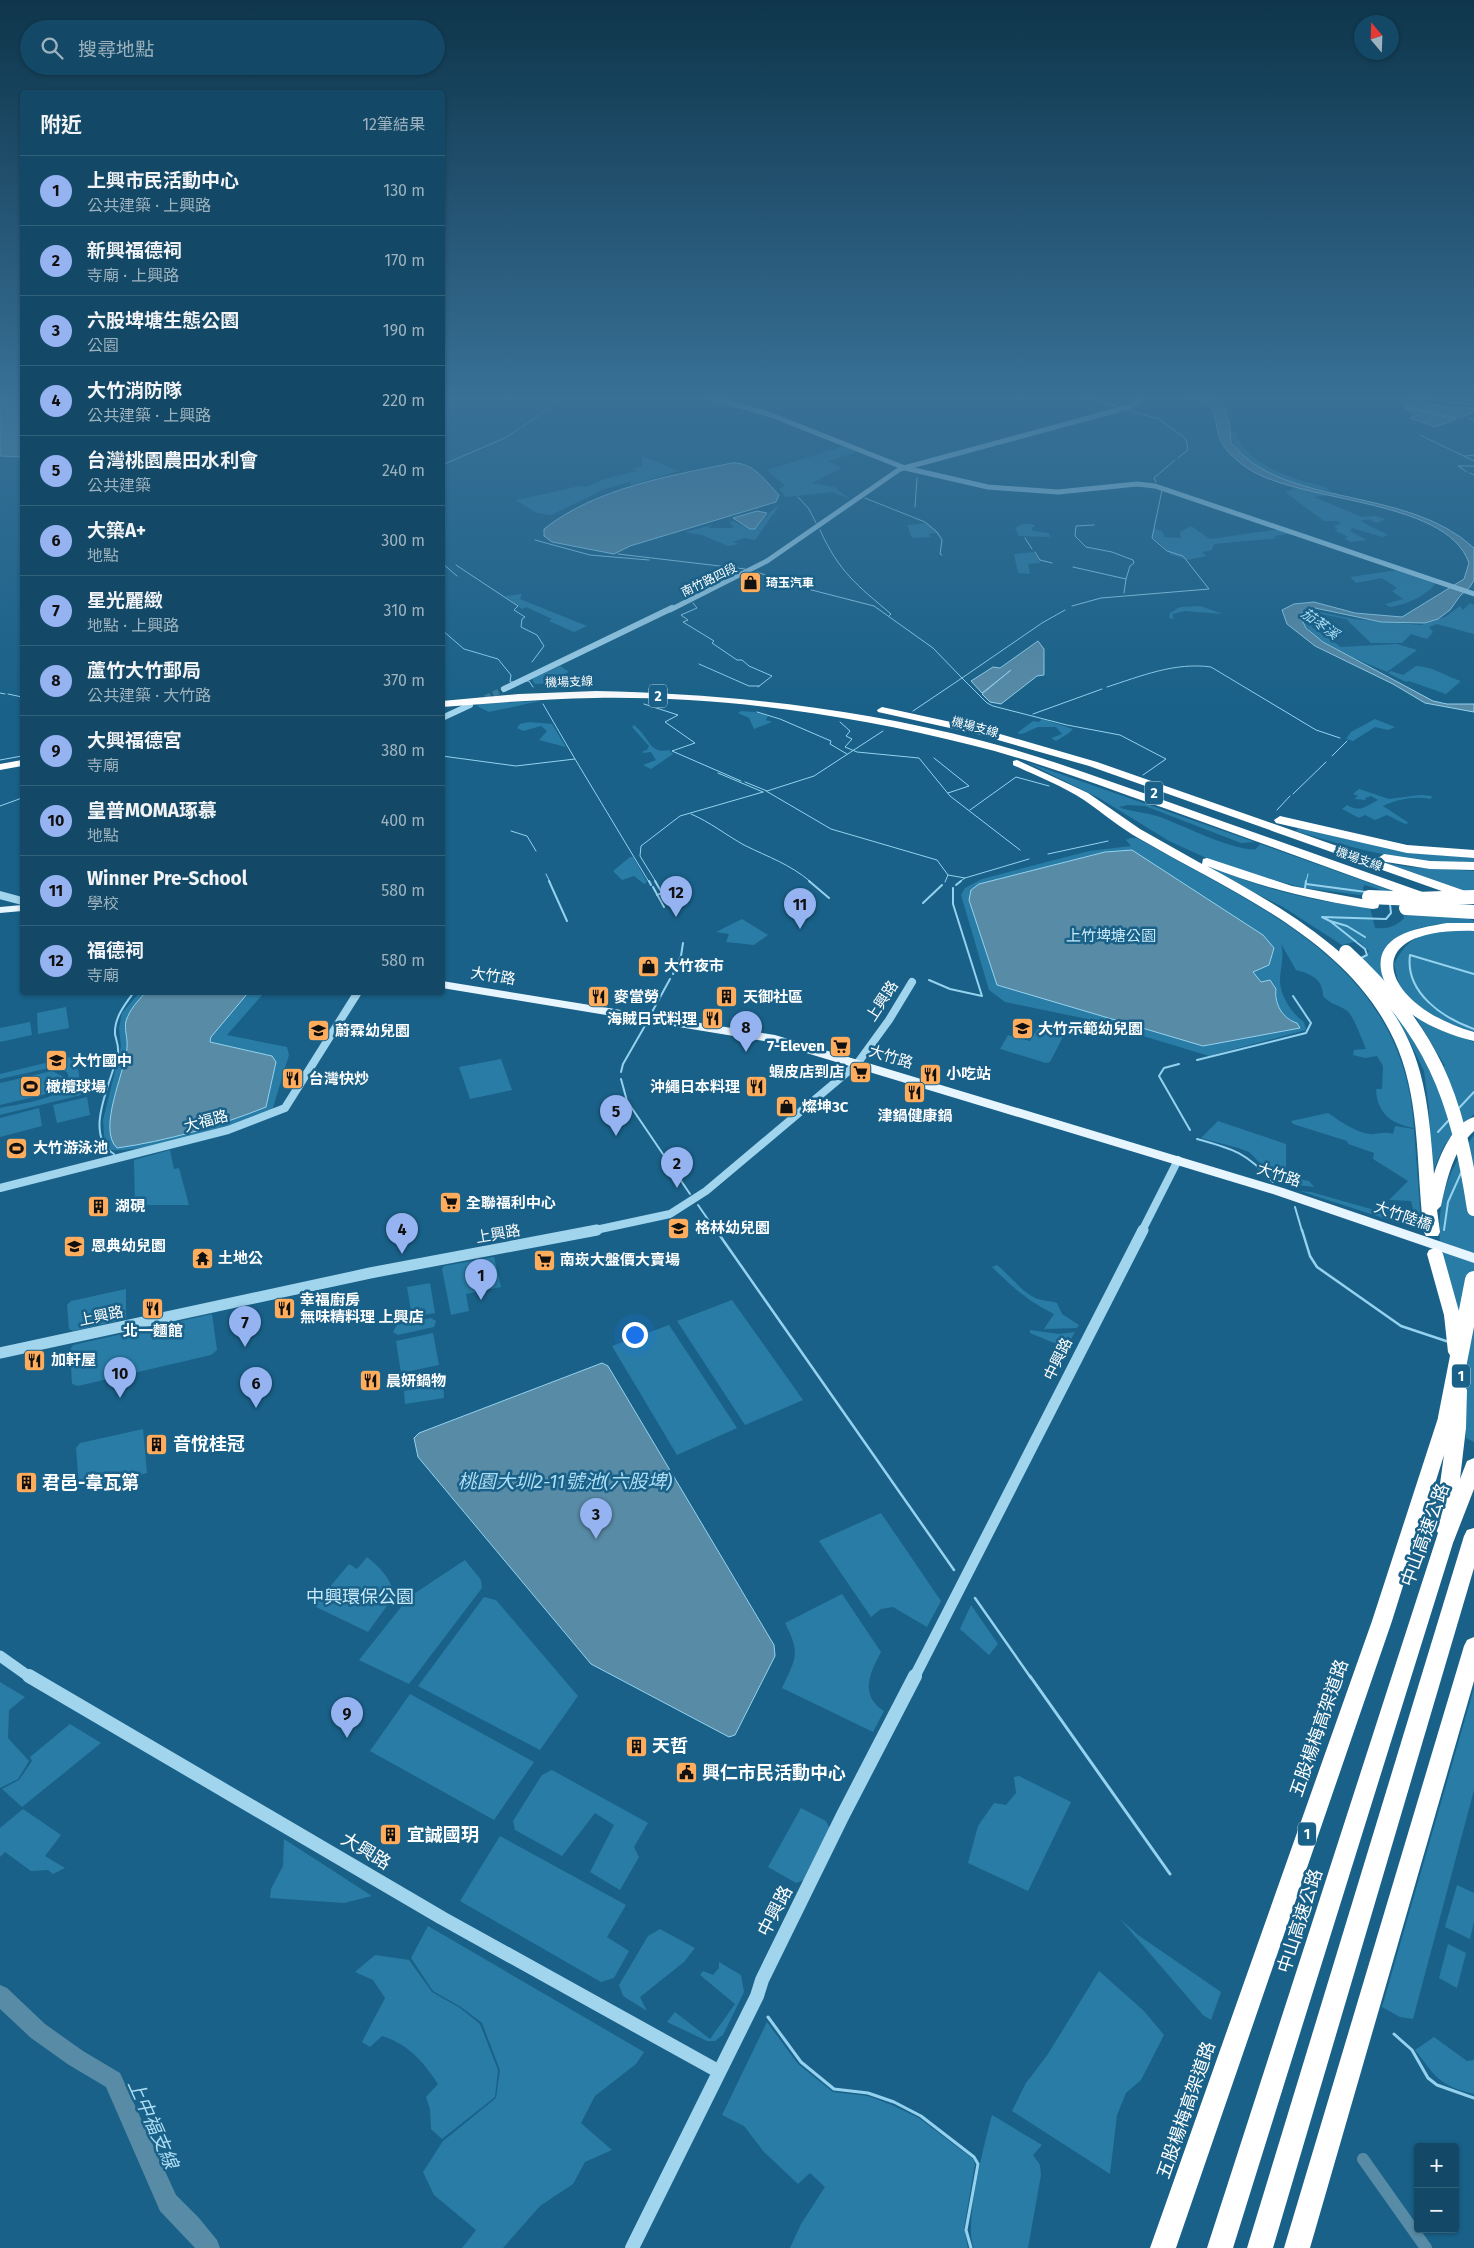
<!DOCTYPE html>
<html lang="zh-TW">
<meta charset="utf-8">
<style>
:root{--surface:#134966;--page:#1c506c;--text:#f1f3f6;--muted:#9db2bf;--line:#32617a;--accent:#95b2f1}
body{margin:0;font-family:"Fira Sans","Noto Sans TC",sans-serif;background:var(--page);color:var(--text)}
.controls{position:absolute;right:15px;bottom:15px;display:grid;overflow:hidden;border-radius:5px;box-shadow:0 1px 4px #0004}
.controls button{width:45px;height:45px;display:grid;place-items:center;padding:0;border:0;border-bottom:1px solid var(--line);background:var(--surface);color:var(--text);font:25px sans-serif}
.compass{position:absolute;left:1354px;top:15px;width:45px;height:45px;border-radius:50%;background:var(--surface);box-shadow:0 1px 4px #0004;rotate:341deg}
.you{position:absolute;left:634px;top:1334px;width:18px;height:18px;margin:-12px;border:4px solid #fff;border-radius:50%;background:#1a73e8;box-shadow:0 0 0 8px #1a73e833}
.badge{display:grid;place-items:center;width:32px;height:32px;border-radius:50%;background:var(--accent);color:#111;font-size:16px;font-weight:700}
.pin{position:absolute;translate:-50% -41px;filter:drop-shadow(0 1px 2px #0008)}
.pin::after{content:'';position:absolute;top:26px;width:18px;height:15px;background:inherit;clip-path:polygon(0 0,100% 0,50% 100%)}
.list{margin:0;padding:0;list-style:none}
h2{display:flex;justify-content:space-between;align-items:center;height:65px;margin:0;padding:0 20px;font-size:21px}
h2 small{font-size:16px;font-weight:400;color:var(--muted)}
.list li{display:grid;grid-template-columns:32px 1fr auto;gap:15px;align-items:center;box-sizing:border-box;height:70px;padding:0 20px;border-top:1px solid var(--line)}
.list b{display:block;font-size:19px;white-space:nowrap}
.list p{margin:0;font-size:16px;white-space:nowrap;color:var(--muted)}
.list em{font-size:16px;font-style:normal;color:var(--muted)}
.icon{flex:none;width:28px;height:28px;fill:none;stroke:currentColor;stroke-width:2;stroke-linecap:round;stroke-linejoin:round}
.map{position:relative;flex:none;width:1474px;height:2248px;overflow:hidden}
.search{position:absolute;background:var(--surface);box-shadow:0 1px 4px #0004;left:20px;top:20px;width:425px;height:55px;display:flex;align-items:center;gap:12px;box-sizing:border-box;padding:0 18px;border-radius:28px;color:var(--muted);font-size:19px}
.panel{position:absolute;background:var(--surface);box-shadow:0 1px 4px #0004;left:20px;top:90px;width:425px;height:905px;border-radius:5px}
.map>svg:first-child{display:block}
.green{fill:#297ca5}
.water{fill:#588ba6;stroke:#94d2ef}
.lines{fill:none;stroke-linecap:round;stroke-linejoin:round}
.stream-far3{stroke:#94d2ef;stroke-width:1}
.stream-far2{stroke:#94d2ef;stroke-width:2}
.stream-far1{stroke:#94d2ef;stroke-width:2.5}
.stream{stroke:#94d2ef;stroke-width:3}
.canal{stroke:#588ba6;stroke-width:12}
.river{fill:#588ba6;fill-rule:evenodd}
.minor-tunnel{stroke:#3c799a;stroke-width:6;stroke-dasharray:6 3;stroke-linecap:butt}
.minor-far4{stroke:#a1d4ed;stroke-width:5}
.minor-far3{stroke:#a1d4ed;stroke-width:6}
.minor-far2{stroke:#a1d4ed;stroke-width:8}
.minor-far1{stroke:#a1d4ed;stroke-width:11}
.minor{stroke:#a1d4ed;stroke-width:14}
.major{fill:#e7f5ff;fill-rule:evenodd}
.highway{fill:#fff;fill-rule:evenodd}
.highway-bridge-far1{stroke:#fff;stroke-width:14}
.highway-bridge{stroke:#fff;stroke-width:18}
.labels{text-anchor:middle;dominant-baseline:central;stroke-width:5;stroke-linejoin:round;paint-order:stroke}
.far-street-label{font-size:12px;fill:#fff;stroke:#196188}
.far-poi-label{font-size:12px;font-weight:bold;fill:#fff;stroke:#196188;text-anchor:start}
.far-water-label{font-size:14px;font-style:italic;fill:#adddf4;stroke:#196188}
.shield{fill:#196188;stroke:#bad0db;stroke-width:1}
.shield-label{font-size:14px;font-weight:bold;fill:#fff}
.park-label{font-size:15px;fill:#c7e9f9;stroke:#196188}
.poi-label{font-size:15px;font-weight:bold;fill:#fff;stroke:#196188;text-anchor:start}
.street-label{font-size:15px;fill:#fff;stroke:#196188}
.near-poi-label{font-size:18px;font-weight:bold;fill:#fff;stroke:#196188;text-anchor:start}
.near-street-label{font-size:18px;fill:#fff;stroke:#196188}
.near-park-label{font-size:18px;fill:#c7e9f9;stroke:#196188}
.near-water-label{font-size:19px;font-style:italic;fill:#adddf4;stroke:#196188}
</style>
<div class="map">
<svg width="1474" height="2248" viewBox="0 0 1474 2248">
<rect width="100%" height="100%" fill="#196188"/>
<g class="green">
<path d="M 1231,432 L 1236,432 C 1243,458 1277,473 1302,481 C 1310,483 1324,485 1331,491 C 1303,488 1229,466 1231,432 Z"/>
<polygon points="844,446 857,452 828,461 842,468 811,483 834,487 850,499 832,492 786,497 779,489 785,486 767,470"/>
<polygon points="642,456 679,471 631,485 629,483 633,481 605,489 551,515 537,513 516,500 580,486 586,487 604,479 637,471 630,469 642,466"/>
<polygon points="1296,488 1330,495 1314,497 1362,517 1376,516 1385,519 1377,523 1369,519 1360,521 1388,535 1382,537 1352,528 1350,531 1367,540 1351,542 1345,539 1348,537 1334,530 1338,529 1334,526 1340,524 1339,521 1324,521 1285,492"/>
<polygon points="781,503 755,540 744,538 733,542 739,544 728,546 702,535 685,532 712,525 708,528 731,528 734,527 729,523 733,521 750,529 756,529 769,513"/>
<polygon points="928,523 942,537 935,533 929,534 931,537 912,538 907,525"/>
<polygon points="1022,524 1033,524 1035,527 1031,527 1033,531 1049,533 1050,537 1019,536 1015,528"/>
<polygon points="1191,526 1210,539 1281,529 1294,533 1274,536 1277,538 1214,544 1212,550 1202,552 1206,556 1188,560 1172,555 1152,536 1154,528 1163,532 1164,537 1181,538 1180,532"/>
<polygon points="1034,552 1041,563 1028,564 1030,574 1018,573 1014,554"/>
<path d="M 1397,570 L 1436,583 C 1425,597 1407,604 1390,607 L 1385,604 L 1403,599 L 1392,591 L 1397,588 L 1382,578 L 1356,583 L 1350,577 Z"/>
<polygon points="522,594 520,599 587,626 574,632 549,621 552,619 526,607 522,609 505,596"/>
<path d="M 1470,603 L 1474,605 L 1474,634 L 1444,626 L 1448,621 L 1444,626 L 1437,624 L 1429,627 L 1433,632 L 1427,639 L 1411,634 L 1402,643 L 1371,643 L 1346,619 L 1311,612 L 1306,613 L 1308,622 L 1313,628 L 1341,647 L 1397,644 L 1417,650 L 1387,672 C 1361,660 1307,643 1300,614 L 1310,610 L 1354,619 L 1421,625 L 1445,617 L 1460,606 L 1463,610 L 1459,614 Z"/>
<polygon points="1200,606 1223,614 1185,611 1172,614 1174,619 1169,618 1170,613 1180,607"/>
<polygon points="560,666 569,672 558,676 563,680 572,678 578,682 535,684 532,679"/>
<path d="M 1416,666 C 1434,667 1445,676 1461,681 L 1446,694 L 1409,681 L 1406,682 L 1388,673 L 1391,671 L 1403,675 Z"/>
<polygon points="540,701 489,712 477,706 480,704"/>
<polygon points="741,711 754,712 768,716 766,720 772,722 754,729 749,718 738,713"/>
<polygon points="1042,719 1073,729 1069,733 1056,741 1051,738 1062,734 1056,727 1038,727 1022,734 1017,733 1033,721 1039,722"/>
<polygon points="1375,719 1395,727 1388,730 1375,727 1353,741 1346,739 1351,732"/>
<polygon points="529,722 552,724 566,747 539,740 547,731 541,726 523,731 517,728 520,724"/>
<path d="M 634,725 C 649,736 649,755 669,750 L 673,754 L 651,769 L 643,765 L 656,760 L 651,752 L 643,753 L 643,751 L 647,750 L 649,746 L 632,727 Z"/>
<path d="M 1026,762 L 1255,842 L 1241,843 L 1145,806 L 1128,805 L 1119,807 C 1124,810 1147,813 1157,816 C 1181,824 1234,852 1256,849 L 1260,844 L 1462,916 L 1474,921 L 1474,924 C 1439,922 1395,924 1380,962 L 1393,992 L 1360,960 L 1367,956 L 1369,951 L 1358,941 L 1342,945 L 1283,907 L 1208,869 L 1212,867 C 1268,891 1309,900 1370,908 L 1375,928 C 1387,929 1396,927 1404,918 C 1403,897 1382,889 1364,885 L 1361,895 L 1304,888 L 1226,867 L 1169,841 L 1099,798 Z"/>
<path d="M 1359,789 L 1389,799 L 1420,795 L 1432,796 L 1431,799 C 1415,796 1398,799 1383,806 L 1409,823 L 1405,824 L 1387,815 L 1375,820 L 1365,815 L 1359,818 L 1342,809 L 1347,805 C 1361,813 1366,806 1378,800 L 1371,796 L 1365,798 L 1366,800 L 1354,799 L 1358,796 L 1353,794 Z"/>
<path d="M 1298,828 L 1413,853 L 1474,858 L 1474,863 C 1410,863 1356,850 1296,831 Z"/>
<path d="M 1130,838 L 1137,838 C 1260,909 1404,963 1414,1128 C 1391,1124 1377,1113 1376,1089 L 1382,1089 L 1383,1066 L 1377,1056 L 1365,1058 L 1353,1055 L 1354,1050 L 1366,1049 C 1362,1040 1353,1014 1346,1010 C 1337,1004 1333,1006 1323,996 C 1323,978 1310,974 1296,970 L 1280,942 C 1285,952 1281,966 1280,978 C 1279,994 1291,1013 1304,1022 L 1306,1030 L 1209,1056 L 1087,1019 L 1005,1002 L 989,990 L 961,895 L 965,888 L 982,879 L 1089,851 L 1131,846 L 1126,840 Z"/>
<polygon points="630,857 633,857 647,882 644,884 634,876 622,880 613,871"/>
<polygon points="1386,863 1409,867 1474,871 1474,894"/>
<polygon points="742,919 768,935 754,945 726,942 729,934 716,932"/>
<path d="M 1458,929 L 1474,931 L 1474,1033 C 1448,1023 1417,1012 1401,987 C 1397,981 1396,971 1394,964 C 1409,934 1426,932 1458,929 Z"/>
<path d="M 1318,937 C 1346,954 1373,978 1393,1004 C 1407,1024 1418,1047 1430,1068 L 1445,1066 L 1415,1016 L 1435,1028 L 1474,1042 L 1474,1114 L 1445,1144 L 1431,1175 L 1429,1110 L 1424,1071 L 1407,1036 L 1380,994 Z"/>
<path d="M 139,993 L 264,993 L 227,1035 L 287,1047 L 289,1055 L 272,1111 C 247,1120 124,1160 105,1148 L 103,1120 L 121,1047 L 119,1028 L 122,1013 Z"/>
<polygon points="66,1007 69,1028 38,1034 37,1013"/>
<polygon points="30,1022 32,1035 0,1042 0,1028"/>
<polygon points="1041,1023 1062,1029 1065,1033 1050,1062 1046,1063 1000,1049 1008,1035 1030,1041"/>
<path d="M 74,1056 L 75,1061 L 70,1063 L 76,1066 C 82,1076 79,1083 72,1091 L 81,1090 L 81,1095 L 0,1115 L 0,1108 C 17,1104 79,1098 67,1072 L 57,1067 L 49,1068 L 0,1079 L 0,1074 Z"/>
<polygon points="501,1059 512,1090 470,1099 459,1067"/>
<polygon points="52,1071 66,1078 59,1091 0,1105 0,1083"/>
<polygon points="87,1097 90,1115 57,1123 53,1105"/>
<polygon points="39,1108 42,1126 0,1137 0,1118"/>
<path d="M 1328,1113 C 1340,1121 1355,1132 1369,1134 C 1376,1135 1383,1131 1393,1134 L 1395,1126 L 1414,1129 L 1421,1222 L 1413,1217 L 1401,1216 L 1408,1212 L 1414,1214 L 1411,1201 L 1389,1200 L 1408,1181 L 1373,1159 L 1374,1153 L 1348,1144 L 1347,1141 L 1293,1124 L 1291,1121 Z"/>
<polygon points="1218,1121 1286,1144 1286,1176 1269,1172 1249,1152 1238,1148 1201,1138"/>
<path d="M 1474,1135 L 1474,1442 L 1466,1438 C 1464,1394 1457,1352 1450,1309 C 1444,1276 1436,1241 1441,1207 C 1445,1180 1458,1156 1474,1135 Z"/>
<polygon points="170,1150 174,1169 179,1168 189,1205 135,1205 134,1160"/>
<polygon points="1270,1174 1309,1181 1314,1187 1276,1182"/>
<polygon points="1300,1191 1311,1192 1399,1217 1413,1218 1421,1224 1420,1230"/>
<polygon points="494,1257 501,1287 466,1294 469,1311 451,1315 442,1269 444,1266"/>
<path d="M 997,1265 C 1011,1276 1021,1292 1038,1299 C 1044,1301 1051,1301 1057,1303 L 1062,1314 L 1079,1325 L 1077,1328 L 1044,1329 L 1054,1314 C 1029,1302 1011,1286 992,1267 Z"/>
<polygon points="430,1283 435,1313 412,1317 407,1287"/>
<polygon points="126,1289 126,1319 73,1331 69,1329 67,1305 71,1301"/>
<polygon points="732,1300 803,1400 745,1425 677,1321"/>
<polygon points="212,1314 217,1350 211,1355 78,1386 72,1384 70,1350 73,1345"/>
<polygon points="431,1318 436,1321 434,1327 398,1335 393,1332 397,1325"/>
<polygon points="669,1325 737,1428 677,1455 612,1346"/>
<polygon points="1030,1330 1059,1334 1075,1332 1066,1348 1030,1333"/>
<polygon points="433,1333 439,1365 401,1373 396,1341"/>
<polygon points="443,1385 444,1398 405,1404 404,1391"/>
<polygon points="143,1429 147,1473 85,1487 79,1485 76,1448 80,1443"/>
<polygon points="881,1513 941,1601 927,1627 893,1607 881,1609 871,1617 819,1541"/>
<path d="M 367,1557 C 379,1566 393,1581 394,1596 L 368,1632 L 314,1606 L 349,1564 L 357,1569 Z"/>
<polygon points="465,1560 481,1580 482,1588 409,1684 359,1660 409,1597"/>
<path d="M 842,1594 L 881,1652 C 870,1673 859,1695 884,1711 L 873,1732 L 782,1688 C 796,1658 801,1654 785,1623 Z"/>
<polygon points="484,1597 496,1600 578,1696 540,1750 418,1686"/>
<polygon points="971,1605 998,1644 989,1655 960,1629"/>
<polygon points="0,1682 25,1697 9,1710 8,1738 29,1761 18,1779 0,1788"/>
<polygon points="1474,1688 1474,1790 1413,2019 1400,2017 1382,2007"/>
<polygon points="410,1694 534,1762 494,1820 370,1751"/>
<polygon points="70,1724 101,1743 22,1807 2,1789 19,1780 32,1761 30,1757"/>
<polygon points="552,1770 648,1823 634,1847 639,1857 620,1890 590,1872 614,1825 595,1813 562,1856 515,1830 513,1821 542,1775"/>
<polygon points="1019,1776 1071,1802 1028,1891 968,1863 978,1826 994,1803 1006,1805 1016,1793 1014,1777"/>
<polygon points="801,1808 826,1821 831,1831 809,1878 796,1883 768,1867"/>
<polygon points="23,1809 61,1835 45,1856 65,1868 53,1874 48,1870 31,1871 5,1852 0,1857 0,1828"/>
<polygon points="500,1836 626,1905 607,1937 629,1951 614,1978 601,1982 460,1901"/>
<polygon points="284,1839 372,1896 344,1903 270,1898 271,1889 283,1866"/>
<polygon points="1457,1885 1474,1893 1474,1922 1470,1939 1445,1927"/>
<polygon points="1120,1919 1138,1935 1221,1992 1211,2020 1203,2015"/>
<polygon points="428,1926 644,2052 636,2064 595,2096 581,2123 612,2150 585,2162 573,2184 540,2206 503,2248 462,2248 476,2230 434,2195 423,2172 443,2141 496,2098 500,2070 482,2023 461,2007 433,1991 411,1958"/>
<polygon points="660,1929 695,1948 684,1962 640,1997 647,2011 623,1996 619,1985 648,1936"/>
<polygon points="1448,1944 1466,1953 1457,1988 1439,1978"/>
<path d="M 375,1955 L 409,1960 L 432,1992 L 460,2008 L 480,2024 L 498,2070 L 495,2097 L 442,2139 L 431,2129 L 430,2109 L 426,2097 L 438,2084 C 423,2061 408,2044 382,2036 L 370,2047 L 362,2042 L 385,1998 L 373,1980 L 355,1972 Z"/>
<polygon points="719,1962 741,1975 744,1992 723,2035 715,2041 707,2041 667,2022 675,2012 710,2039 735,2004 700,1975 703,1971 713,1975 719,1968"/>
<polygon points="1099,1971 1144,2011 1164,2035 1141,2080 1126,2093 1117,2115 1110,2174 1012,2111 1026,2083 1048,2054"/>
<polygon points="767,2022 798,2064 833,2092 868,2096 892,2105 919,2118 973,2159 975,2164 964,2228 968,2248 790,2248 801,2224 825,2187 810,2173 798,2184 764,2152 744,2126 722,2115"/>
<path d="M 1434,2037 L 1467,2061 L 1474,2060 L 1474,2094 C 1438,2085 1436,2077 1415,2050 Z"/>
<path d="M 992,2115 L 1042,2145 L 1033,2155 L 1040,2165 L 1041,2175 L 1028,2248 L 974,2248 C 963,2227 985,2140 992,2115 Z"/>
</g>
<g class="water">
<polygon points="0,396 22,396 22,457 0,456"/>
<path d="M 1183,396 L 1206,396 L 1224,405 L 1230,428 L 1231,443 C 1284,509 1406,485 1474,548 L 1474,580 L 1470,587 L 1460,596 L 1450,610 L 1438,619 L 1425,623 L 1381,622 L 1315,608 L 1299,614 L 1306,628 L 1323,642 L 1433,701 L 1447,704 L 1474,704 L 1474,712 L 1425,703 L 1393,684 L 1315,646 L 1287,624 L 1282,610 L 1294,604 L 1314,602 L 1355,613 L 1402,617 L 1464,579 L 1469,563 C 1446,496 1292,504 1243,465 C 1234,458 1222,448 1219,436 C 1215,423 1217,417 1209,404 Z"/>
<polygon points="1417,402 1452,408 1474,408 1474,412 1459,418 1405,407"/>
<polygon points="1404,408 1456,419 1435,427 1410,418 1418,415"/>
<path d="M 732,463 C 754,462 765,481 779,495 L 776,502 L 630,546 L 614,554 L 552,542 L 544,536 L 544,529 C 596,488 669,476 732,463 Z"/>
<polygon points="757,511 767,513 755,529 750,529 733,518"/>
<polygon points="1038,641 1044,649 1044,675 1037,676 1001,704 990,702 982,694 1011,670 982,693 971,681 993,667 1000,668"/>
<path d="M 1132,850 L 1263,935 L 1274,948 L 1269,965 L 1253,972 L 1261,982 L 1270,980 L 1276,989 C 1274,1004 1283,1019 1297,1023 L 1300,1028 L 1203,1046 L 997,985 L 969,900 L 971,890 L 979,884 L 1105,852 Z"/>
<path d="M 145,993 L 248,993 L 211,1037 L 210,1042 L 272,1056 L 276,1062 L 266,1107 C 219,1126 167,1141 117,1148 C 97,1129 125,1072 127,1048 C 128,1039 124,1029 126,1021 C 130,1009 137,1002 145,993 Z"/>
<polygon points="602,1363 608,1366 774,1645 775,1656 735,1735 729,1737 591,1664 418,1457 414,1438 419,1433"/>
</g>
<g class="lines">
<g class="stream-far3">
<polyline points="1079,396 1119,407"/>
<polyline points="1397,396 1474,405"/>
<polyline points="556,403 566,396"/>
<polyline points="1127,410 1159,419 1186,439 1188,450 1178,458"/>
<polyline points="1467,418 1474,420"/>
<polyline points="521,428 550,407"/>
<polyline points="1420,435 1474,461"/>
<polyline points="1465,456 1474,455"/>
<polyline points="442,465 505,438 519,429"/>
<polyline points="1467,472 1458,466 1474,466"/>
<polyline points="1470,473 1474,475"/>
<polyline points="1156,482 1154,478 1175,460"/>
<polyline points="798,497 809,509 816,523"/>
<polyline points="865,498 925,522 937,532 942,540 940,554 942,555"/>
<polyline points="915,507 917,478"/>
<polyline points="1094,525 1076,526 1075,536 1086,547 1112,552 1133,560 1134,563 1130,566 1126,579"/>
<path d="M 820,530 C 839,572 857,585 891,614 L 889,616"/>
<polyline points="1025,538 1032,549"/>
<polyline points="535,540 590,555 649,560"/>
<polyline points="1035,552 1040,560 1052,563"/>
<polyline points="618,554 745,569"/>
<polyline points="442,563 457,576"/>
<polyline points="456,565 518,606 514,610 525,617 522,619 521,627 537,635 544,646 532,662"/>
<polyline points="1073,567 1126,579 1124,593"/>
<polyline points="757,572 796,586 874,606 933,648 962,678 913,711"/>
<polyline points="693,603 697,608 681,615 688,620 683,622 714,641 712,643 737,660 742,660 749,666 772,676 758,687"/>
<polyline points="1072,606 1101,598 1209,589 1183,556 1167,551 1152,538 1162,490"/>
<polyline points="1065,610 1042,623 962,678 987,703 993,706 1067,725 1120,735 1166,759 1143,775"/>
<polyline points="442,630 464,649 498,659 511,675 510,682 513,682"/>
<polyline points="699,664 749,686 759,686"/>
<polyline points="526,681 529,681 533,687"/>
<path d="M 1107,687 C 1141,676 1175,662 1211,667 L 1316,730 L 1340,738"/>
<polyline points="0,693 5,694"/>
<polyline points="8,694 22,697"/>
<polyline points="644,704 678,715 665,722 695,743 672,751 741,781"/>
<polyline points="757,712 780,719 831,741 830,744 847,754"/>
<polyline points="1033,714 1102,689"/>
<polyline points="840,722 850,731 846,736 852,739 845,747 857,752 919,758 950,796 1020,850"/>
<polyline points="442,756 516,766 575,759 543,704"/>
<polyline points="1332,756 1347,741"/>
<polyline points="934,758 969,786 948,793"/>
<polyline points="575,759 649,882"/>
<polyline points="0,760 22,756"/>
<polyline points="718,773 763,792"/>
<polyline points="745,782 767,791 814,776 883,731"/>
<polyline points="766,791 831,829 937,860 948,875 945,882"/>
<polyline points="1293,794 1326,762"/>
<polyline points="0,806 22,798"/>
<polyline points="970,810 1016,777 1049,786"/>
<polyline points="1277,810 1290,796"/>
<path d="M 691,814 C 710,822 726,835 744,845 C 770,858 788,863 811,882"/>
<polyline points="511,831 527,836 536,851"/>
<polyline points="1048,854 1108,841"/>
<polyline points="546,874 550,882"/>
<polyline points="948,875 965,878 959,882"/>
<polyline points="965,878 1029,859"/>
<polyline points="656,882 640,856 641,846 680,816 763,792"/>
<polyline points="1306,882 1308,874"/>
</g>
<g class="stream-far2">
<polyline points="549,881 567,921"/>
<polyline points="649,881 651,885"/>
<polyline points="655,881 662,893 657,895"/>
<polyline points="809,881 829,898"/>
<polyline points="1306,884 1366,892"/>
<polyline points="956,885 961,881"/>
<polyline points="653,887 664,907"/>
<polyline points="1305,888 1306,881"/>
<polyline points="923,903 942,885"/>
<polyline points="1330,921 1322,917 1386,919 1391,913 1390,904"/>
<polyline points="1361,958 1367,955 1365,949 1330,921 1347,926 1365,937"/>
<polyline points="673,974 681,956 683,943"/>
<path d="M 1474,974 L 1410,955 C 1405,993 1443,1018 1474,1029"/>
<polyline points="929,980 950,989 982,996 953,904 953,888"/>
<polyline points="652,1012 670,979"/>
<polyline points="1197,1060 1306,1033 1311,1023 1293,996"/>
<polyline points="1179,1064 1164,1068 1159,1076 1190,1130"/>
<polyline points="621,1072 623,1064 646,1024"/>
<polyline points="621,1079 627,1101 690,1194"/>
<polyline points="1458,1109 1474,1092"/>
<polyline points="1438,1132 1448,1121"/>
<path d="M 1197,1139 C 1234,1149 1247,1153 1273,1182"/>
<path d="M 114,1154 C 82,1135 112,1081 118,1053 C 119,1046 116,1040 115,1034 C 114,1018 125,1004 134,992"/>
<polyline points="698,1205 716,1231"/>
<polyline points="1295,1207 1302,1231"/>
<polyline points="1444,1230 1448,1202 1461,1173"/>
</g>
<g class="stream-far1">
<polyline points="716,1230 954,1570"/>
<polyline points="1302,1230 1310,1256 1317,1267 1401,1326 1449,1342"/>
<polyline points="975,1598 1031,1678"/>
</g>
<g class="stream">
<polyline points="1030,1676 1170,1874"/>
<polyline points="768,2017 801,2062 834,2089 868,2093 894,2102 921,2116 974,2157 978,2164 966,2230 971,2248"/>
<polyline points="1394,2034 1412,2050 1428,2078 1437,2085 1474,2098"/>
</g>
<polyline class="canal" points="1363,2159 1426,2248"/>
<polygon class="river" points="0,1985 7,1988 45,2024 83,2051 120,2073 176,2195 199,2218 217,2240 220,2248 195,2248 160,2211 106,2087 69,2065 31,2038 0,2009"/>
<polyline class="minor-tunnel" points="477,702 504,689"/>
<g class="minor-far4">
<polyline points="706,396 771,415 905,468 988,487 1058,492 1137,484 1155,486 1474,594"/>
<polyline points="670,610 767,561 900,469 1129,407 1136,403 1141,396"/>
</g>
<g class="minor-far3">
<polyline points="504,689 672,608"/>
<polyline points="442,718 470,705"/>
</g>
<g class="minor-far2">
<polyline points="0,895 22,901"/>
<polyline points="0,1188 228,1130 285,1108 358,992"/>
<polyline points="591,1231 670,1214 706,1191 857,1064 889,1020 912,982"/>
<polyline points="1142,1231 1178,1160"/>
</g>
<g class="minor-far1">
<polyline points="0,1353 370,1273 597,1230"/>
<polyline points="0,1656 31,1678"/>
<polyline points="914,1678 1143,1230"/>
</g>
<g class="minor">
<polyline points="29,1676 442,1918 718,2071"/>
<polyline points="632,2248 757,1996 762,1980 843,1815 915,1676"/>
</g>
<g class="major">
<polygon points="22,905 22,911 0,913 0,907"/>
<polygon points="442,981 775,1035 1283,1188 1474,1253 1474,1263 1273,1194 770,1042 442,988"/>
</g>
<g class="highway">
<path d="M 596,691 C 726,694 853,707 979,740 C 1046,757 1111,782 1177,805 C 1261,835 1346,865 1431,895 L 1432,898 L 1431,901 L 1421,901 C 1336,870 1250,839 1164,808 C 1100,786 1037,761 971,745 C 848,714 721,696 594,698 C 544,699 493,703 442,707 L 442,701 L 519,694 Z"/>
<polygon points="882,707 983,729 1097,762 1474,894 1474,900 1467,900 1089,766 977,734 878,712 877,710"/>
<polygon points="22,760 22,766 0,770 0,764"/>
<path d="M 1017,760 L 1088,793 L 1140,829 L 1202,864 L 1203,859 L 1207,858 L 1292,886 L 1378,902 L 1379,905 L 1378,908 L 1373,909 C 1316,901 1260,887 1207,866 C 1293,913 1392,970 1420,1072 C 1429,1105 1431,1140 1434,1174 C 1440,1155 1453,1123 1474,1117 L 1474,1131 C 1453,1150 1447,1179 1441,1206 L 1437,1210 L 1440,1232 L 1438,1236 L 1426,1236 L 1424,1232 C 1416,1172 1421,1106 1398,1049 C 1354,941 1234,894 1140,839 C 1120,828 1103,813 1084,800 C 1062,786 1037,776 1013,765 L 1013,761 Z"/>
<polygon points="1280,816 1407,845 1474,850 1474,858 1407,853 1276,823 1274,820"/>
<polygon points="1384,854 1430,861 1474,862 1474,870 1430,869 1380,861 1378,858"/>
<path d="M 1447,923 L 1474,923 L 1474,931 C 1350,927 1384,1007 1474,1032 L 1474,1041 C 1449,1035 1424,1025 1405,1009 C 1383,989 1366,954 1399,936 C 1414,928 1431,926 1447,923 Z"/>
<polygon points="1435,1248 1441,1250 1443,1254 1460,1315 1466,1352 1463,1357 1457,1359 1451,1357 1448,1352 1444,1315 1427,1254 1429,1250"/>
<polygon points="1458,1383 1464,1385 1467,1390 1466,1428 1460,1479 1467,1461 1474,1458 1474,1489 1453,1543 1233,2248 1207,2248 1438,1533 1434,1527 1444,1455 1392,1621 1176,2248 1150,2248 1372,1621 1438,1418 1441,1413 1448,1411 1449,1390 1452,1385"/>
<polygon points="1474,1528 1474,1568 1273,2248 1247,2248 1464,1536 1467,1530"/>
<polygon points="1474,1637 1474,1681 1310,2248 1284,2248 1464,1646 1467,1640"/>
</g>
<g class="highway-bridge-far1">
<polyline points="1369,897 1415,899 1474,897"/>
<polyline points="1406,908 1474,912"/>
<path d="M 1346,952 C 1433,1033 1456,1093 1474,1209"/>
</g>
<polyline class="highway-bridge" points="1447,1418 1474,1280"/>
</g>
<linearGradient id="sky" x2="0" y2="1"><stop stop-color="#0e354b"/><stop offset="0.56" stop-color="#387096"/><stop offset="1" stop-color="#387096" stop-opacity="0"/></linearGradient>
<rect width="1474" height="710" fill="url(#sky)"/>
<defs>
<symbol id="shop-square" viewBox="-11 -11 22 22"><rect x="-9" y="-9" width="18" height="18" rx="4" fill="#ffad5d" stroke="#196188"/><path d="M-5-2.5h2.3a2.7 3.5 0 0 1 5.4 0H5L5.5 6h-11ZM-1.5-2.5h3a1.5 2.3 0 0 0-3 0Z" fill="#111"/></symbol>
<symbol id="restaurant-square" viewBox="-11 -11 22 22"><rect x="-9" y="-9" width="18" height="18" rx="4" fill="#ffad5d" stroke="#196188"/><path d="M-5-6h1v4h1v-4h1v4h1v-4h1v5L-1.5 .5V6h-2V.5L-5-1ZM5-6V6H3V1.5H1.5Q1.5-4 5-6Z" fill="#111"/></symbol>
<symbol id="building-square" viewBox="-11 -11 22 22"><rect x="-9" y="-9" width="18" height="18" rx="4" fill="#ffad5d" stroke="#196188"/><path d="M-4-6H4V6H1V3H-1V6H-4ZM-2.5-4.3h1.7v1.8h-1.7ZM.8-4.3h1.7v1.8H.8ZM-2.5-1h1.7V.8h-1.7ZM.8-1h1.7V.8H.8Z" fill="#111"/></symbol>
<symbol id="school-square" viewBox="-11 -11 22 22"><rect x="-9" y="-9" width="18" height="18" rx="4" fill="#ffad5d" stroke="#196188"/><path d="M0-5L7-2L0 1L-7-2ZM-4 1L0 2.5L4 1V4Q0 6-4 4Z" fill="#111"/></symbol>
<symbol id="supermarket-square" viewBox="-11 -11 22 22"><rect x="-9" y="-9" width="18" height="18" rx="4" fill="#ffad5d" stroke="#196188"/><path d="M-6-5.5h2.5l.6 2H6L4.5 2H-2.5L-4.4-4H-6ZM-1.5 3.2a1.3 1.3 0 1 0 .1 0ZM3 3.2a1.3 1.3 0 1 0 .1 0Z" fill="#111"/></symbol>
<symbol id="stadium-square" viewBox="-11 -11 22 22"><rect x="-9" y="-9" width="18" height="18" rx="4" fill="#ffad5d" stroke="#196188"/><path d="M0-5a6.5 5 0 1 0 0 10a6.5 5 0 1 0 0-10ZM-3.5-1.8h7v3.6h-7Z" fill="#111"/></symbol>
<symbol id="temple-square" viewBox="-11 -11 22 22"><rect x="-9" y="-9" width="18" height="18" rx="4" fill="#ffad5d" stroke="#196188"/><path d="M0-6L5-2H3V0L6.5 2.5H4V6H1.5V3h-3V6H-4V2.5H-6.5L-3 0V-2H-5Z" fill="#111"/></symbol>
<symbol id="civic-square" viewBox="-11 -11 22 22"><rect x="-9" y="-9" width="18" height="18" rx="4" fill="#ffad5d" stroke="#196188"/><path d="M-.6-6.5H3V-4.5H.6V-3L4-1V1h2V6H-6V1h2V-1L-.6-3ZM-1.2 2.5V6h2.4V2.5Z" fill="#111"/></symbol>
</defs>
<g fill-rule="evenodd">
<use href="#shop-square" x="738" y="570" width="25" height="25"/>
<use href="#shop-square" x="636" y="954" width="25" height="25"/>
<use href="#restaurant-square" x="586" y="984" width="25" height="25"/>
<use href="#building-square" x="714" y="984" width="25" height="25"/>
<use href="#restaurant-square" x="700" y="1006" width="25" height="25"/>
<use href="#school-square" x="1010" y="1016" width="25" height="25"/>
<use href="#school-square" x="306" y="1018" width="25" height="25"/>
<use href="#supermarket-square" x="828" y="1034" width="25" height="25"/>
<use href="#school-square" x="44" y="1048" width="25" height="25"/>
<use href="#supermarket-square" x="848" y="1060" width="25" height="25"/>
<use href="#restaurant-square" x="918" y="1062" width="25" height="25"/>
<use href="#restaurant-square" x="280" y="1066" width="25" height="25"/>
<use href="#stadium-square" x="18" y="1074" width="25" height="25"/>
<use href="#restaurant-square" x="744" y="1074" width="25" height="25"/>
<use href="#restaurant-square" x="902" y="1080" width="25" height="25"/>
<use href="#shop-square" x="774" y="1094" width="25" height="25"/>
<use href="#stadium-square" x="4" y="1136" width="25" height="25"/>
<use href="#supermarket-square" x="438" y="1190" width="25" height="25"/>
<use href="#building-square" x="86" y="1194" width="25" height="25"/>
<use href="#school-square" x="666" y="1216" width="25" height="25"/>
<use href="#school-square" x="62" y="1234" width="25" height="25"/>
<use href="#temple-square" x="190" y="1246" width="25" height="25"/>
<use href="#supermarket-square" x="532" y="1248" width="25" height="25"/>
<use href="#restaurant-square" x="140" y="1296" width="25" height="25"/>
<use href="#restaurant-square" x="272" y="1296" width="25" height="25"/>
<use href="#restaurant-square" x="22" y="1348" width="25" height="25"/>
<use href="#restaurant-square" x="358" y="1368" width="25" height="25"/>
<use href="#building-square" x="144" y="1432" width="25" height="25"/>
<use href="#building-square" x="14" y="1470" width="25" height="25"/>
<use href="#building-square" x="624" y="1734" width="25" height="25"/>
<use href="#civic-square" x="674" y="1760" width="25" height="25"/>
<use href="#building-square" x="378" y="1822" width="25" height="25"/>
</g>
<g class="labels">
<g class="far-street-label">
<text transform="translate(709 580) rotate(-26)">南竹路四段</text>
<text transform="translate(569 682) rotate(-2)">機場支線</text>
<text transform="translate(975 727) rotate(15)">機場支線</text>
<text transform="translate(1359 859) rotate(20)">機場支線</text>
</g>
<g class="far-poi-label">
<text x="766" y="583">琦玉汽車</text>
</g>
<g class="far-water-label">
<text transform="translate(1320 624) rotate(36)">茄苳溪</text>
</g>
<g class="shield">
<rect x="649" y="684.5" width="18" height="23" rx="4"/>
<rect x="1145" y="781.5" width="18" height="23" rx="4"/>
<rect x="1452" y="1364.5" width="18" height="23" rx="4"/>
<rect x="1298" y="1822.5" width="18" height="23" rx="4"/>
</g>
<g class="shield-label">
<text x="658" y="696">2</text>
<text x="1154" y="793">2</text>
<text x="1461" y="1376">1</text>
<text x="1307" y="1834">1</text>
</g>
<g class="park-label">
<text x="1111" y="936">上竹埤塘公園</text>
</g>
<g class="poi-label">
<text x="664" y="966">大竹夜市</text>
<text x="614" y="997">麥當勞</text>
<text x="743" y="997">天御社區</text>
<text x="697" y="1019" text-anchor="end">海賊日式料理</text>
<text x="1038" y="1029">大竹示範幼兒園</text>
<text x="335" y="1031">蔚霖幼兒園</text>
<text x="825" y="1046" text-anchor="end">7-Eleven</text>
<text x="72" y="1061">大竹國中</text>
<text x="844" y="1072" text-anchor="end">蝦皮店到店</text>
<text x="946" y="1074">小吃站</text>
<text x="309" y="1079">台灣快炒</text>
<text x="46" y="1087">橄欖球場</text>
<text x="740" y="1087" text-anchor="end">沖繩日本料理</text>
<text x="802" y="1107">燦坤3C</text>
<text x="915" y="1116" text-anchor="middle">津鍋健康鍋</text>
<text x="33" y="1148">大竹游泳池</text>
<text x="466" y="1203">全聯福利中心</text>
<text x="115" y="1206">湖硯</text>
<text x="695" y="1228">格林幼兒園</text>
<text x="91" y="1246">恩典幼兒園</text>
<text x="218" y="1258">土地公</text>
<text x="560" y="1260">南崁大盤價大賣場</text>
<text x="300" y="1300">幸福廚房<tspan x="300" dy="17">無味精料理 上興店</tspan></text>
<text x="153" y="1331" text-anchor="middle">北一麵館</text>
<text x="51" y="1360">加軒屋</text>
<text x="386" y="1381">晨妍鍋物</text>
</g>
<g class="street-label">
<text transform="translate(493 976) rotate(9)">大竹路</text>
<text transform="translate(882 1001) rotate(-57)">上興路</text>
<text transform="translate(891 1057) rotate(17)">大竹路</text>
<text transform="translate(206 1121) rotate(-15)">大福路</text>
<text transform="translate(1279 1175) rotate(18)">大竹路</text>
<text transform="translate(1403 1216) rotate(19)">大竹陸橋</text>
<text transform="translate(498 1234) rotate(-10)">上興路</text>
<text transform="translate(101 1316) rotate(-12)">上興路</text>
<text transform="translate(1058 1359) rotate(-64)">中興路</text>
</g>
<g class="near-poi-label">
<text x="173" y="1444">音悅桂冠</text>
<text x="42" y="1483">君邑-韋瓦第</text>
<text x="652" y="1746">天哲</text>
<text x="702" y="1773">興仁市民活動中心</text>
<text x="407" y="1835">宜誠國玥</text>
</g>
<g class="near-street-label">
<text transform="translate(1425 1535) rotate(-70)">中山高速公路</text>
<text transform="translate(1319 1728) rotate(-71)">五股楊梅高架道路</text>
<text transform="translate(366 1851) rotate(31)">大興路</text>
<text transform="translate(775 1911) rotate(-63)">中興路</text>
<text transform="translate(1300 1921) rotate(-72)">中山高速公路</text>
<text transform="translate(1186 2110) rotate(-71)">五股楊梅高架道路</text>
</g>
<g class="near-park-label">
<text x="360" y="1597">中興環保公園</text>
</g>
<g class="near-water-label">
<text x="565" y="1481">桃園大圳2-11號池(六股埤)</text>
<text transform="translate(153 2124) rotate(66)">上中福支線</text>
</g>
</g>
</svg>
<div class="controls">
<button>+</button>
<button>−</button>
</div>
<svg class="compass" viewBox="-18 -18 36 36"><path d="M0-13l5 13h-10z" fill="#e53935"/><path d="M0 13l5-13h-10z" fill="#9db2bf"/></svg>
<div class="you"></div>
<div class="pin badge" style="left:481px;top:1300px">1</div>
<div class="pin badge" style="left:677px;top:1188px">2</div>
<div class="pin badge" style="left:596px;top:1539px">3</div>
<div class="pin badge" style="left:402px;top:1254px">4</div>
<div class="pin badge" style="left:616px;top:1136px">5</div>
<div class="pin badge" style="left:256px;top:1408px">6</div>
<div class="pin badge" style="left:245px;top:1347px">7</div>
<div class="pin badge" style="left:746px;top:1052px">8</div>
<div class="pin badge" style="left:347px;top:1738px">9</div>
<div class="pin badge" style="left:120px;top:1398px">10</div>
<div class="pin badge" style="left:800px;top:929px">11</div>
<div class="pin badge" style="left:676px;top:917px">12</div>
<div class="search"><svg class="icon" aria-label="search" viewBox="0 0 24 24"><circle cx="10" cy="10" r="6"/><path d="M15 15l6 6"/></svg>搜尋地點</div>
<section class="panel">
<h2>附近<small>12筆結果</small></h2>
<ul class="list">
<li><span class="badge">1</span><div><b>上興市民活動中心</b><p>公共建築 · 上興路</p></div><em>130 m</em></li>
<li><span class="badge">2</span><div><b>新興福德祠</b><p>寺廟 · 上興路</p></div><em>170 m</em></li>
<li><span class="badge">3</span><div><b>六股埤塘生態公園</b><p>公園</p></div><em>190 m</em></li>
<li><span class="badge">4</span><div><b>大竹消防隊</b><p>公共建築 · 上興路</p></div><em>220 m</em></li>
<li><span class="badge">5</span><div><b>台灣桃園農田水利會</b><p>公共建築</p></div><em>240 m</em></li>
<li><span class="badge">6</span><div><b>大築A+</b><p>地點</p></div><em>300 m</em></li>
<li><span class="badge">7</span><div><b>星光麗緻</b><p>地點 · 上興路</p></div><em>310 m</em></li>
<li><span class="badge">8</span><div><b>蘆竹大竹郵局</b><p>公共建築 · 大竹路</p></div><em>370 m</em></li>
<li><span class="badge">9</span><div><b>大興福德宮</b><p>寺廟</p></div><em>380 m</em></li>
<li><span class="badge">10</span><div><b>皇普MOMA琢慕</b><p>地點</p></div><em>400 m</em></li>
<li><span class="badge">11</span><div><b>Winner Pre-School</b><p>學校</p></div><em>580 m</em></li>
<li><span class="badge">12</span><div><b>福德祠</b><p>寺廟</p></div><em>580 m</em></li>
</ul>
</section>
</div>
